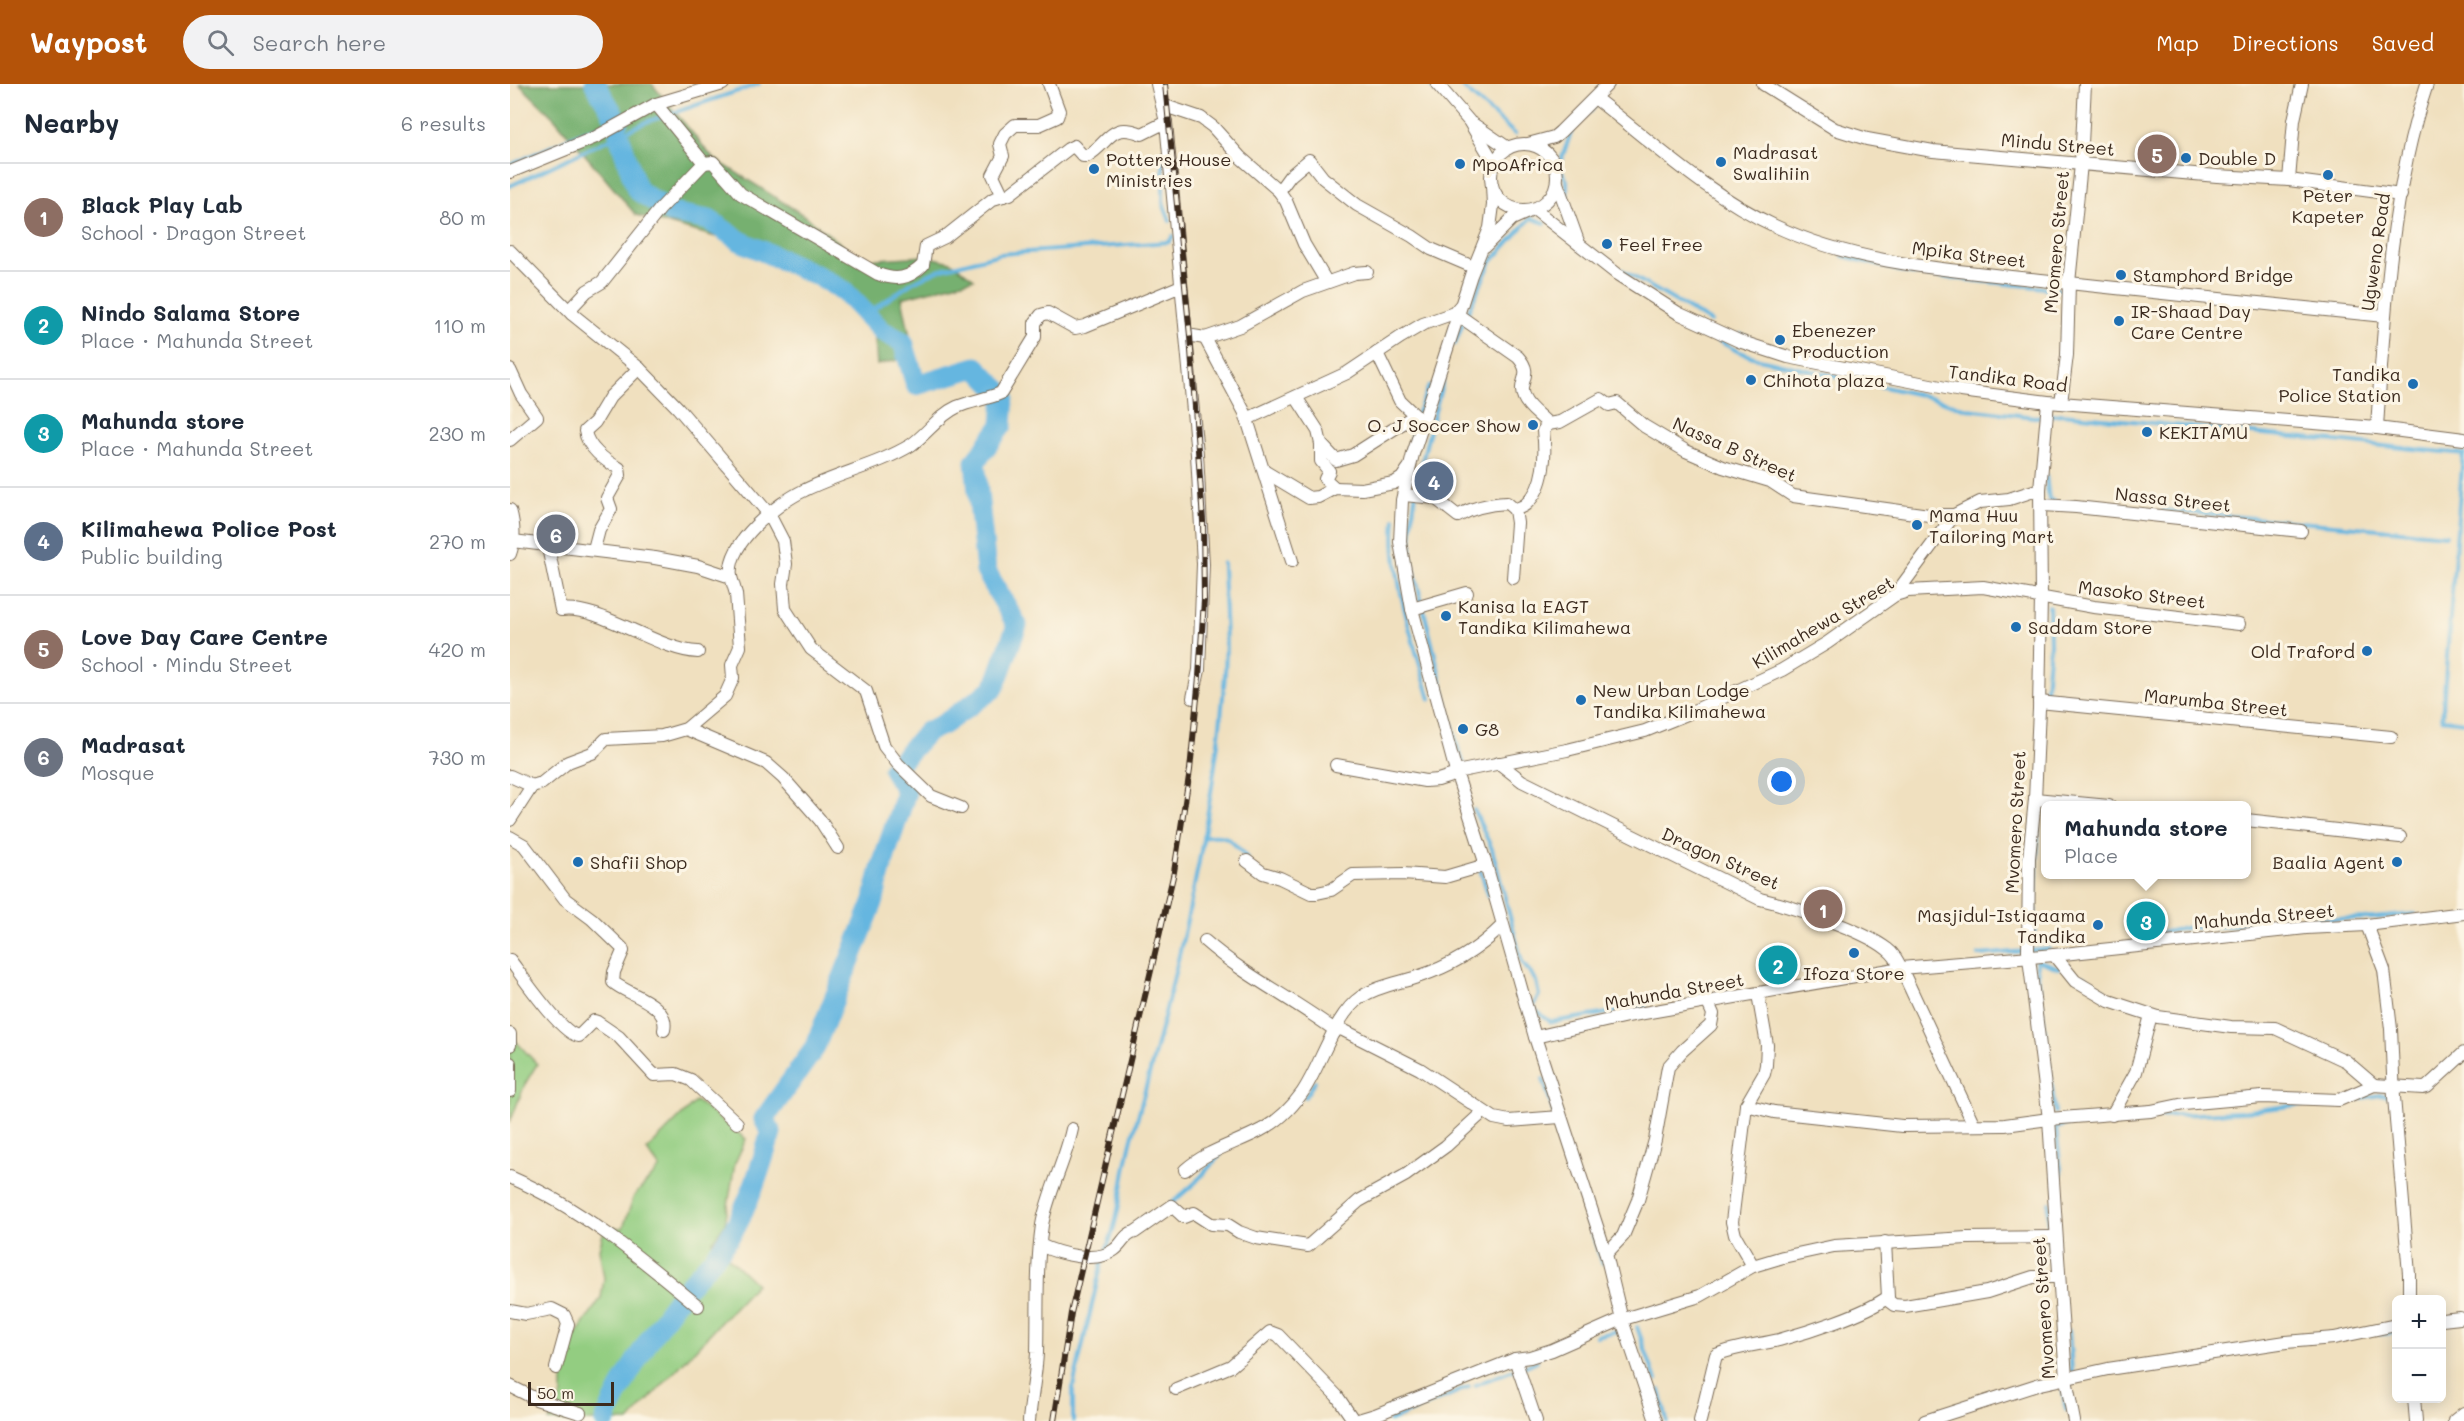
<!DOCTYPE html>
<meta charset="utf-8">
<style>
:root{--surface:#fff;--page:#f2f2f3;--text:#1f2937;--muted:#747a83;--line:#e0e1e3;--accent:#b45309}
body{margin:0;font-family:Mali,sans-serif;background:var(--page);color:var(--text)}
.controls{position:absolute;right:18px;bottom:18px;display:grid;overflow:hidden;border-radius:9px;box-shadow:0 3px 15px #0003}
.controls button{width:54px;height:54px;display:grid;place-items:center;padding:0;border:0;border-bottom:2px solid var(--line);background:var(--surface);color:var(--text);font:30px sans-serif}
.scale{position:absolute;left:18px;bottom:15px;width:86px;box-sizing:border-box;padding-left:6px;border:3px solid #3b2a1e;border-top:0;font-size:16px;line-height:21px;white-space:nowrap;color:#3b2a1e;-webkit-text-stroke:4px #fcf5e5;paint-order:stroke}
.you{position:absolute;left:1272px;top:698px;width:21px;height:21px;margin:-15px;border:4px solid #fff;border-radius:50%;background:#1a73e8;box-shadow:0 0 0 9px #1a73e833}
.badge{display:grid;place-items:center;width:39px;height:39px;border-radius:50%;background:var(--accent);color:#fff;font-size:20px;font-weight:700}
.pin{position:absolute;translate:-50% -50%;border:3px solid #fff;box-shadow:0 2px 6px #0006}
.popup{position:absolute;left:1531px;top:717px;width:210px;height:78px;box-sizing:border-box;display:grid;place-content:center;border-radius:9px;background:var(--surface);filter:drop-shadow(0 2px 4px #0005);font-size:20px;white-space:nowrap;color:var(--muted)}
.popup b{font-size:22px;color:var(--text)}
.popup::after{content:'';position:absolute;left:50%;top:100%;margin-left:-12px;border:12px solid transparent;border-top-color:var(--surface)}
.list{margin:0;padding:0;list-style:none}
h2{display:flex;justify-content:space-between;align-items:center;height:78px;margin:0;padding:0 24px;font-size:26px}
h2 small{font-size:20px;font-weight:400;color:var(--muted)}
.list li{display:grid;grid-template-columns:39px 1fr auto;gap:18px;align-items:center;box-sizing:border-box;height:108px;padding:0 24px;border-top:2px solid var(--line)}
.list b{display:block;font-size:22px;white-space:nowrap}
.list p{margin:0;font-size:20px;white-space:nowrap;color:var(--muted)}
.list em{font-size:20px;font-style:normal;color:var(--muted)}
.icon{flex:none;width:33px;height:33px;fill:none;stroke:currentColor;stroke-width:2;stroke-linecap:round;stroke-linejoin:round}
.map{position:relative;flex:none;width:1954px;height:1337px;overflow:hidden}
header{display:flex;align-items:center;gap:36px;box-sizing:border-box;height:84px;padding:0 30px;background:var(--accent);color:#fff}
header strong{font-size:28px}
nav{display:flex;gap:33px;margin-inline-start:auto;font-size:21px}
.search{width:420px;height:54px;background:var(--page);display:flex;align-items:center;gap:15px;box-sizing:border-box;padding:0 21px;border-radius:33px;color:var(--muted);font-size:22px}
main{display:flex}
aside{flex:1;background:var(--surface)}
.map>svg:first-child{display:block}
.green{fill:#93cd81;stroke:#677c50;stroke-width:1.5}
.forest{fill:#76b06f;stroke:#586d46;stroke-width:1.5}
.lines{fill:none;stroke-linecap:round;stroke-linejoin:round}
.stream{stroke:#65b6e0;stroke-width:4}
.river{stroke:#65b6e0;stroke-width:21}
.minor-casing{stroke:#7a6a56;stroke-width:14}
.minor{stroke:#fff;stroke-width:12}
.rail-casing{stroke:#3b2a1e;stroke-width:6}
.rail{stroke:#fcf5e5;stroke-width:4;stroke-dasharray:11;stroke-linecap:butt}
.poi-dot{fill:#1f6fb2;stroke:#fcf5e5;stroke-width:2}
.labels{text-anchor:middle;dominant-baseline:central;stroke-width:6;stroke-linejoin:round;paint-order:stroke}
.street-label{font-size:18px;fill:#3b2a1e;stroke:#fcf5e5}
.poi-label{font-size:18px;fill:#3b2a1e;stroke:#fcf5e5;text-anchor:start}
</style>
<header>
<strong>Waypost</strong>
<div class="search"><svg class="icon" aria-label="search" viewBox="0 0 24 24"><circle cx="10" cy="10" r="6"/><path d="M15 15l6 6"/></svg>Search here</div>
<nav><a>Map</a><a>Directions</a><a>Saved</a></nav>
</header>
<main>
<aside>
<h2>Nearby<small>6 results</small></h2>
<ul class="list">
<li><span class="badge" style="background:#8d6e63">1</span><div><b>Black Play Lab</b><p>School · Dragon Street</p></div><em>80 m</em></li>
<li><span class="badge" style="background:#0f9aa8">2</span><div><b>Nindo Salama Store</b><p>Place · Mahunda Street</p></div><em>110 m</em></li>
<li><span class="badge" style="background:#0f9aa8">3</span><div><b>Mahunda store</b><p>Place · Mahunda Street</p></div><em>230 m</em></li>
<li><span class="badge" style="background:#5c6f8a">4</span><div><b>Kilimahewa Police Post</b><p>Public building</p></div><em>270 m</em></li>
<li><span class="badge" style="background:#8d6e63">5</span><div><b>Love Day Care Centre</b><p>School · Mindu Street</p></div><em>420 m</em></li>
<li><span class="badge" style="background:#6b7280">6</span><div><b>Madrasat</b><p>Mosque</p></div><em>730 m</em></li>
</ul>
</aside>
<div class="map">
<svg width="1954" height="1337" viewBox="0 0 1954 1337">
<rect width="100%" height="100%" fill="#fcf5e5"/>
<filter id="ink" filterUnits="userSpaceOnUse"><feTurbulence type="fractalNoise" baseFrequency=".0167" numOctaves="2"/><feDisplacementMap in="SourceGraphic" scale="12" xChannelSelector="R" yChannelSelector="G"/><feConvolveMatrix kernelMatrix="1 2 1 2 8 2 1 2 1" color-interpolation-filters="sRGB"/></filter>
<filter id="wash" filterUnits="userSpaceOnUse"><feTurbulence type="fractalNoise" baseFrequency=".008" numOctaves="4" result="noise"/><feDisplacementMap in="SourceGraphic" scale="24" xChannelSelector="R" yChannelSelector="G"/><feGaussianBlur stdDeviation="1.35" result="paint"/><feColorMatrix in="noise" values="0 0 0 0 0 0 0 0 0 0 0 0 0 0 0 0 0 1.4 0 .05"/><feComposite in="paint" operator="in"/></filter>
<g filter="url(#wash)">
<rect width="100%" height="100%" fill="#f0e0bf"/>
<g class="green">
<polygon points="0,951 27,980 15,1000 0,1038"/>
<polygon points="186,1017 236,1055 225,1079 215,1140 202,1158 246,1200 119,1337 39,1337 52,1310 52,1277 56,1265 91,1214 94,1194 89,1165 95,1143 113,1144 124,1112 150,1084 137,1066"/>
</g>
<polygon class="forest" points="9,0 142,0 203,74 295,132 352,176 416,172 441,178 464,195 392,214 404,272 367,281 363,232 319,199 268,170 126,131 44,34"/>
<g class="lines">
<g class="stream">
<polyline points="919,0 926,8"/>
<polyline points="949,0 1005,50"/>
<polyline points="653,68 653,119 660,137"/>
<polyline points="0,81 75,47 95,42"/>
<polyline points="0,102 136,38 249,0"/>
<polyline points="1057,112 1057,97 1049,82 1063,43 1087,20"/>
<polyline points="1333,172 1402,190 1555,206"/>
<polyline points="1112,186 1201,238"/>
<polyline points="355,231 403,198 428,186 490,170 659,158 663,152"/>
<polyline points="956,232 981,178 1021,134 1035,139"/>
<polyline points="1180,241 1227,267 1249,275 1419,313 1457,325 1525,333 1552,330 1954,370"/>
<polyline points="1230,250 1240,254"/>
<polyline points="945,260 953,239"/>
<path d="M 933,296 C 918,355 899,413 901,474 L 947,661 L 956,686 L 954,700"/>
<polyline points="899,363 906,333 919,302"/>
<polyline points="1953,370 1932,635 1954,638"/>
<polyline points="1536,392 1539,416 1544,417"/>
<polyline points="1653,426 1936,451"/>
<path d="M 885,435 C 879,488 905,564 920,615"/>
<polyline points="1535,617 1540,560 1539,522"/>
<polyline points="964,726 982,765 1012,878 1026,897 1029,911 1023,922 1025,926 1041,938 1136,923"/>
<path d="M 693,753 C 719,748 720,756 737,774"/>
<polyline points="970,785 979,813"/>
<polyline points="1524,854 1528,744"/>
<polyline points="1627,857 1631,856 1630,853 1680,843 1733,842 1733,837 1864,834 1904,830"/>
<polyline points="1469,871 1539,865"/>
<polyline points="1573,892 1594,907"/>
<polyline points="1033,995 1092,1179"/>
<polyline points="795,1013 805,997"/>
<polyline points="1845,1015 1871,1011 1882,1012"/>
<polyline points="1545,1028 1526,876 1549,884"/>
<polyline points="1645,1032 1730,1028 1796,1020"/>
<polyline points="1582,1038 1622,1034"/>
<polyline points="1549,1108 1551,1086 1546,1044 1560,1039"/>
<polyline points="1539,1119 1538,1154 1543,1192"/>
<polyline points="661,1120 686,1098 710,1071"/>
<path d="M 596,1166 C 612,1129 612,1086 624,1047 C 664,901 701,753 714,602 C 718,561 714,520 713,479"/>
<polyline points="1127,1243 1146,1296"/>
<polyline points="1559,1247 1562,1289"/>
<polyline points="1869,1250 1886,1249"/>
<polyline points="1086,1252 1112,1246"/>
<polyline points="1012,1284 1027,1277"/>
<polyline points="965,1301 1006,1285"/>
<polyline points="1150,1306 1157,1337"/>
<polyline points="1553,1307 1556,1326"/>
<polyline points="563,1337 563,1303 593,1173"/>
<polyline points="880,1337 959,1303"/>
</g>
<g class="river">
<polyline points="85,0 108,38"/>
<path d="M 95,1337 C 112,1296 144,1246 171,1211 C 185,1192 203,1178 216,1158 C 238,1125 250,1086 261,1048 L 254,1035 L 304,965 L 364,816 C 370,778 386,743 396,707 L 383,685 L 417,648 L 434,640 L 484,604 L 507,541 L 476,487 L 465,378 L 492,341 L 494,312 L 466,283 L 406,301 L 393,258 L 372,247 L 334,207 L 308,192 L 230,157 L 199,136 L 162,129 L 127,106 L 109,51"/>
</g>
</g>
</g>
<g filter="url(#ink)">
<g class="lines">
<defs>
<g id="minor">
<polyline points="647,0 656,38 687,370 693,480 689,586 683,614"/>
<polyline points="927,0 959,37 984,79"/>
<polyline points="1253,0 1325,45 1357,55 1423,67 1707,92 1779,96 1891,111"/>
<path d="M 1085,14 C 1143,59 1198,111 1265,142 C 1348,181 1442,186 1531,196 C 1645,209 1760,220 1874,232"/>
<path d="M 146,20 L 194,79 L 203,78 L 231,110 L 368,190 C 386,197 399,195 413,181 L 416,162 L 435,153 L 483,115 L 500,110 L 558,65 L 564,62 L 573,72 L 577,72 C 600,59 599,37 632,50 L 656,38"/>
<polyline points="652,21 691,34 703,43 730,73 769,107 776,117 794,160 816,197"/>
<polyline points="963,40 998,64"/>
<polyline points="1018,60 1044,53 1050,48 1098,0"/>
<circle cx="1014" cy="93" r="33"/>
<polyline points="0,88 86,53 146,20 213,0"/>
<polyline points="1779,96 1784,36 1792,0"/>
<polyline points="1047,99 1069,160"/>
<polyline points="982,101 983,121 980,144 961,191 903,370 892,416 890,458 902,525 946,688 976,781 1025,953 1096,1170 1112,1236 1146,1337"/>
<polyline points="769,107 780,92 799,76 813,94 847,121 902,152 921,165 961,182 965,180"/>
<polyline points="493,112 483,91 493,72 490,60 495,50 505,41 529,41 547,33 549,27 539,0"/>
<polyline points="1024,125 1107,190 1168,229 1229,257 1278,273 1451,307 1538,318 1867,344 1954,355"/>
<polyline points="975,162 1002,135 1020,127"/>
<polyline points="0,167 62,230 129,284 168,324 259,430 273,457 276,480 273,500 275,525 301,565 356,607 374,662 388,680 421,712 451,724"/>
<polyline points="62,230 62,223 77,207 92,198 150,125 194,79"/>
<path d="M 948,231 L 1008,273 C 1025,292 1006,297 1014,314 C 1018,324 1031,332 1038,340"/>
<polyline points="677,251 695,254 730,242 793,207 844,189 857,188"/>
<polyline points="695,254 735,329 782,477"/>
<polyline points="867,269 890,317 910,336"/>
<polyline points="0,286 11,310 27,333 0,356"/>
<polyline points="786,313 808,347 811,360 826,376 843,371 904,332"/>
<polyline points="1538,318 1530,405 1531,513 1529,625 1525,715 1519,774 1518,866 1539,1035 1556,1295 1564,1337"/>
<polyline points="1551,319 1557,271 1559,199 1571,80 1575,0"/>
<polyline points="737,335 837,289 891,253 913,240 944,229 950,222"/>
<path d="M 1867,344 C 1874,232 1881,107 1917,0"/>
<polyline points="811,362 811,377 819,387 815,395 825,404"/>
<polyline points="754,387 799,414 808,413 825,404 852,405 884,399 892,394 898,385"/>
<path d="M 894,411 L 925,414 L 948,432 C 963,423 979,420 997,419 L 1005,426"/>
<polyline points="1532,421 1566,423 1791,447"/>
<path d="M 0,426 C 4,440 5,456 0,470"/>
<path d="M 38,463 L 51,526 C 88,520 149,567 188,568"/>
<path d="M 84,465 L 89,446 L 101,425 L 97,414 L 110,391 L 109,384 C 95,377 77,363 75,347 L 85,338 L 100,313 L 129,284"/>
<path d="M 221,493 C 216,459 267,419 295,406 C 329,389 368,381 401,361 C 417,350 429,331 447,323 C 461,317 477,315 491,309 L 525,253 L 525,239 L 531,231 L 538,229 L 565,244 L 575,242 L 671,202"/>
<path d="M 1003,494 L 1007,439 L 1005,426 C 1008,424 1015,422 1017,419 C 1035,403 1036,369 1033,347 L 1038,340 L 1050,338 L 1091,315 L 1099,321 L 1107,319 L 1134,342 L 1176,367 L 1213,383 L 1260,397 L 1283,412 L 1419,431 L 1444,431"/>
<polyline points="1385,511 1444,431 1470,418 1499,415 1530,405"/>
<polyline points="902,525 957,509"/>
<polyline points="1529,618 1881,653"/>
<polyline points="176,645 256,679 273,694 310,736 328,764"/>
<path d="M 989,679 L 1012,697 L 1250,815 C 1281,822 1353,846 1377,865 C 1384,870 1387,876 1391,884 L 1464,1041"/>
<polyline points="826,681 915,697 928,696 947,690"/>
<polyline points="946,688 1057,666 1135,647 1177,630 1272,586 1317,559 1385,511 1398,507 1473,503 1584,523 1729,540"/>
<polyline points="0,692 22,702 32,699 58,678 82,669 96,655 152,652 176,645 215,612 223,594 222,581 230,563 226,510 221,493 188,482 145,474 3,457"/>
<polyline points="1525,715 1599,722"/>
<polyline points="0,736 22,702"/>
<polyline points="1736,736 1890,753"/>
<path d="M 0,753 L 14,761 L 55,815 L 82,835 L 112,864 L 113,867 L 104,888 L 103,898 C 117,911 160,919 154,946"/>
<polyline points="737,777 753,789 770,794 801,809 807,809 821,806 843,791 893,790 935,793 976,781"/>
<polyline points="1857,841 1874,886 1881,945 1884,1013 1899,1190 1899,1216"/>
<path d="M 695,857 C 735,892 783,915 826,947 L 829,944 L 910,985 L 984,1034 L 999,1037 L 1050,1033"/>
<polyline points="1544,871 1565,897 1599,917 1648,933 1721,943 1765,944 1836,977 1864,1001"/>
<path d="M 0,876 C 12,892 52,951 69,952 L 84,937 L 87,938 L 109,953 L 144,991 L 166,990 L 181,996 L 227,1039"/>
<polyline points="0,950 0,961"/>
<polyline points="1025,953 1117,932 1391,884 1544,871 1796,844 1857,841 1954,829"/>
<polyline points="0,979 0,1007"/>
<polyline points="1236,1021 1264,1028 1392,1042 1495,1041 1539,1035 1641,1027 1674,1020 1752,1013 1829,1016 1864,1001 1913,1004 1917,1003 1954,969"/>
<polyline points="1602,1031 1626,988 1641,931"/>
<path d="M 675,1086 C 698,1066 725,1060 751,1046 C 767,1038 782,1023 792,1009 C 811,982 824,931 851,913 C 868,902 889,899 907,893 C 939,883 969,865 992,842"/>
<path d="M 0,1093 C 71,1124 129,1173 188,1222"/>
<path d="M 530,1161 C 549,1170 586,1180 604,1166 C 613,1160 614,1150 625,1148 L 662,1122 L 674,1133 L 684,1129 L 701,1140 L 718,1141 L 729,1148 L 746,1154 L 798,1162 L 849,1117 L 896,1091 L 936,1062 L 973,1028"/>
<polyline points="1096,1170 1113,1152 1128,1116 1145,1056 1158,983 1172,967 1201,941 1203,930 1198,919"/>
<polyline points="1243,1182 1225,1151 1222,1138 1236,1021 1254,990 1256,981 1257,961 1248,910"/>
<polyline points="1376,1215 1384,1221 1395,1222 1477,1208 1523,1193 1548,1193"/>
<polyline points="0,1227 16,1230 42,1225 54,1231 58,1240 46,1284"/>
<polyline points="1932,1236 1950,1234"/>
<polyline points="1005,1275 1026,1337"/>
<polyline points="0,1302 26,1315 70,1329"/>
<polyline points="666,1305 721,1282 760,1248 768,1251 827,1312 844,1337"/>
<polyline points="1904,1314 1906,1337"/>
<path d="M 519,1337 C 521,1314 526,1291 527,1269 C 528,1226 526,1183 532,1141 C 538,1108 555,1078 562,1045"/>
<polyline points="845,1337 865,1331 1005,1275 1020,1273 1042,1266 1110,1236 1190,1212 1243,1182 1273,1173 1324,1162 1457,1154 1546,1153"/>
<path d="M 1190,1337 L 1206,1271 C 1227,1262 1248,1261 1269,1256 C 1298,1248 1355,1230 1378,1213 L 1375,1158"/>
<polyline points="1415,1337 1530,1300 1598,1285 1776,1258 1824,1254 1886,1241"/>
<polyline points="1944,1337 1954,1329"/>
</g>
</defs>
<use href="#minor" class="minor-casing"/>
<use href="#minor" class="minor"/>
<defs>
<polyline id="rail" points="544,1337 561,1229 664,788 680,686 689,593 694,516 693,437 680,252 655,0"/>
</defs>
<use href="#rail" class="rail-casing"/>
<use href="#rail" class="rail"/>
</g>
</g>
<g class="poi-dot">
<circle cx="1676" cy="74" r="6"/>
<circle cx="1211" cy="78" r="6"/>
<circle cx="950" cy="80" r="6"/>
<circle cx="584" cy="85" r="6"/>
<circle cx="1818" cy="91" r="6"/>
<circle cx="1097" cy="160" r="6"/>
<circle cx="1611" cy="191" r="6"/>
<circle cx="1609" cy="237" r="6"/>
<circle cx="1270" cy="256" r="6"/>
<circle cx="1241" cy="296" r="6"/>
<circle cx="1903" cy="300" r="6"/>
<circle cx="1023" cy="341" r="6"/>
<circle cx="1637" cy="348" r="6"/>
<circle cx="1407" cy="441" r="6"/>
<circle cx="936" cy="532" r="6"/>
<circle cx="1506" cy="543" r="6"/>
<circle cx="1857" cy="567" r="6"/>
<circle cx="1071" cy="616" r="6"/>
<circle cx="953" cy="645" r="6"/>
<circle cx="68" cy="778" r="6"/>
<circle cx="1887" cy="778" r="6"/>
<circle cx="1588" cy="841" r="6"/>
<circle cx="1344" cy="869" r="6"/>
</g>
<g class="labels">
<g class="street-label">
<text transform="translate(1548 60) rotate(5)">Mindu Street</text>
<text transform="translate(1546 158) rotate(-85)">Mvomero Street</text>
<text transform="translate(1865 168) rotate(-82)">Ugweno Road</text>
<text transform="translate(1459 170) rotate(7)">Mpika Street</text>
<text transform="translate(1498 294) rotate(7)">Tandika Road</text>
<text transform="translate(1225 365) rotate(24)">Nassa B Street</text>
<text transform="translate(1663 415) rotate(6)">Nassa Street</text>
<text transform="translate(1632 510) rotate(7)">Masoko Street</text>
<text transform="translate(1313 538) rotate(-31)">Kilimahewa Street</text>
<text transform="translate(1706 618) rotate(6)">Marumba Street</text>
<text transform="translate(1505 738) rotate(-87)">Mvomero Street</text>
<text transform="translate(1211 774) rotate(24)">Dragon Street</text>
<text transform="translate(1754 832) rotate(-5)">Mahunda Street</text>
<text transform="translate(1164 907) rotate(-10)">Mahunda Street</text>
<text transform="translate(1533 1224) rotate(-94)">Mvomero Street</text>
</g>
<g class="poi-label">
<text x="1223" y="68">Madrasat<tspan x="1223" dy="21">Swalihiin</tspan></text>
<text x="1688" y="74">Double D</text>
<text x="596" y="75">Potters House<tspan x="596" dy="21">Ministries</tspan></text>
<text x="962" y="80">MpoAfrica</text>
<text x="1818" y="111" text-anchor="middle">Peter<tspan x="1818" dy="21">Kapeter</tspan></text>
<text x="1109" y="160">Feel Free</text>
<text x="1623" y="191">Stamphord Bridge</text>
<text x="1621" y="227">IR-Shaad Day<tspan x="1621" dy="21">Care Centre</tspan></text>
<text x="1282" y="246">Ebenezer<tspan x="1282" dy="21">Production</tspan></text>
<text x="1891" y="290" text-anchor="end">Tandika<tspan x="1891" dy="21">Police Station</tspan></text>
<text x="1253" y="296">Chihota plaza</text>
<text x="1011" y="341" text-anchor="end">O. J Soccer Show</text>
<text x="1649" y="348">KEKITAMU</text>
<text x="1419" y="431">Mama Huu<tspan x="1419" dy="21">Tailoring Mart</tspan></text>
<text x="948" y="522">Kanisa la EAGT<tspan x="948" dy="21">Tandika Kilimahewa</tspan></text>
<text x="1518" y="543">Saddam Store</text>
<text x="1845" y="567" text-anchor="end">Old Traford</text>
<text x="1083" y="606">New Urban Lodge<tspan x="1083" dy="21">Tandika Kilimahewa</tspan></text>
<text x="965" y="645">G8</text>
<text x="80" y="778">Shafii Shop</text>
<text x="1875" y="778" text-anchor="end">Baalia Agent</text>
<text x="1576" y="831" text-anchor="end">Masjidul-Istiqaama<tspan x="1576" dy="21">Tandika</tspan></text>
<text x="1344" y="889" text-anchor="middle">Ifoza Store</text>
</g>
</g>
</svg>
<div class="controls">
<button>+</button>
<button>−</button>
</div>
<div class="scale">50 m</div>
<div class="you"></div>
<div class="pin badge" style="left:1313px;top:825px;background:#8d6e63">1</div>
<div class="pin badge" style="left:1268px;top:881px;background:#0f9aa8">2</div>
<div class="pin badge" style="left:1636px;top:837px;background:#0f9aa8">3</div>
<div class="popup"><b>Mahunda store</b>Place</div>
<div class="pin badge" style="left:924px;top:397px;background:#5c6f8a">4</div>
<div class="pin badge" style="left:1647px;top:70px;background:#8d6e63">5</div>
<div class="pin badge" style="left:46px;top:450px;background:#6b7280">6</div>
</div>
</main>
